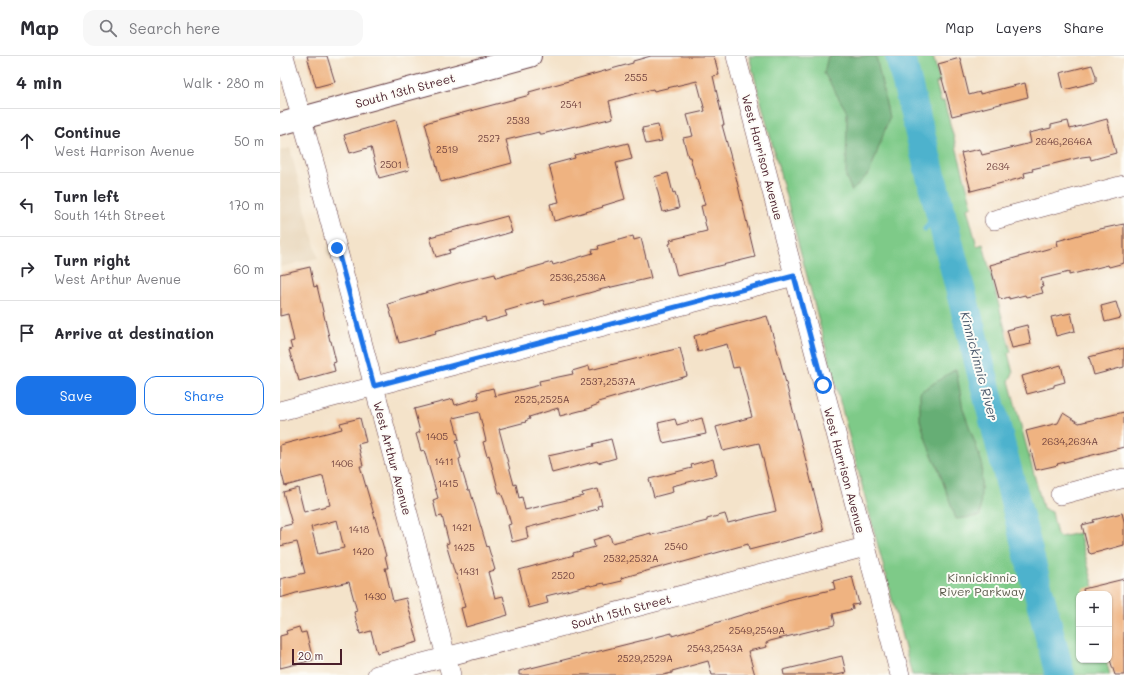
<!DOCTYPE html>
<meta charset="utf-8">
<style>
:root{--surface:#fff;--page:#f7f7f7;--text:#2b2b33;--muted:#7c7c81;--line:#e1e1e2;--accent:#1a73e8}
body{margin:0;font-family:Mali,sans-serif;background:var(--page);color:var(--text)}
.controls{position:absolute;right:12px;bottom:12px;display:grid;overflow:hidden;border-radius:8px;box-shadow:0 1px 3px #0004}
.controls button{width:36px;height:36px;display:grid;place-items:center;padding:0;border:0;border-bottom:1px solid var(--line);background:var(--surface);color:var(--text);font:20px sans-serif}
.scale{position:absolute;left:12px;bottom:10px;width:50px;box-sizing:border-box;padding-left:4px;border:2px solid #4a1f2b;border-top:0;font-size:11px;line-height:14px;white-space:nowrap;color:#4a1f2b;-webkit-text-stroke:3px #fdfcf7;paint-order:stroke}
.stop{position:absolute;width:12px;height:12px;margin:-9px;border:3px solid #1a73e8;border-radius:50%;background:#fff}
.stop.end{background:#1a73e8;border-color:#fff;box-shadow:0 1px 4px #0008}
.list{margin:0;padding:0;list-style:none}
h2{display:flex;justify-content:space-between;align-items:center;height:52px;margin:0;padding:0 16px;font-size:17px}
h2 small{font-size:13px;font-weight:400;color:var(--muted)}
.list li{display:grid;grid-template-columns:26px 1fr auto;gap:12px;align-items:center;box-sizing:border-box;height:64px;padding:0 16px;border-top:1px solid var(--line)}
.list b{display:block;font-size:15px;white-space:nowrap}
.list p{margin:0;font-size:13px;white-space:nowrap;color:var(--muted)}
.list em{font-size:13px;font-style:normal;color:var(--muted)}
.actions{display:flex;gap:8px;padding:12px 16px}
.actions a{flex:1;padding:9px 0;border:1px solid var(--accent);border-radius:12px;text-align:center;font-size:14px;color:var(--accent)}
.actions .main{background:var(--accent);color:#fff}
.icon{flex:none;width:22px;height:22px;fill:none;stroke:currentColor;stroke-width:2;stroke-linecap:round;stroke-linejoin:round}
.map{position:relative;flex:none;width:844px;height:619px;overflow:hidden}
header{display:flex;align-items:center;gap:24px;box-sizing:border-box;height:56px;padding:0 20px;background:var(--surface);border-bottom:1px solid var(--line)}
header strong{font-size:19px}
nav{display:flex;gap:22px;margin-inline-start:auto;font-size:14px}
.search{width:280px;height:36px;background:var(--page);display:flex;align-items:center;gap:10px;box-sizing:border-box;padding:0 14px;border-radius:12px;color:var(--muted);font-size:15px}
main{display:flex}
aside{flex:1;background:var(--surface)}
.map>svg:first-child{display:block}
.built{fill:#e7d4b7}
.green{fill:#7eca88;stroke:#64745a}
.forest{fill:#66ae74;stroke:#586650}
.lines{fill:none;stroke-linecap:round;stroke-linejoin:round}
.stream{stroke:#4eb2cd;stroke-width:5}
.river{stroke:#4eb2cd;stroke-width:30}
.building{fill:#efb381;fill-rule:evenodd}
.minor-casing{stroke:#643c43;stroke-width:20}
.tertiary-casing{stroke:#643c43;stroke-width:24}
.minor{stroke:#fff;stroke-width:19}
.tertiary{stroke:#fff;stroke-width:22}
.route{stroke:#1a73e8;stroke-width:5}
.labels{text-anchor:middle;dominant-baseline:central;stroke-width:4;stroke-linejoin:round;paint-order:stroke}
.number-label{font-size:10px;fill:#734440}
.street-label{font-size:12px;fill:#4a1f2b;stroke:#fdfcf7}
.park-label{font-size:12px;fill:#5c5b4c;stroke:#fdfcf7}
.water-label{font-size:13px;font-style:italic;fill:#4c5a6c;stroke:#fdfcf7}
</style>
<header>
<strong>Map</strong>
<div class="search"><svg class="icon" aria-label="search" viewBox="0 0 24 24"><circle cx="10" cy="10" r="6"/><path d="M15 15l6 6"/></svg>Search here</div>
<nav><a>Map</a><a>Layers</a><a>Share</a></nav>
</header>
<main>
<aside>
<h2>4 min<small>Walk · 280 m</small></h2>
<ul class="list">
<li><svg class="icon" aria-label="ahead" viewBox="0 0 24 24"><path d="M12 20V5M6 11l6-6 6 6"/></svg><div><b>Continue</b><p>West Harrison Avenue</p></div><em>50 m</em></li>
<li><svg class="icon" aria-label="left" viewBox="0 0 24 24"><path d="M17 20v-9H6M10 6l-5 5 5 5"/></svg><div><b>Turn left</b><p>South 14th Street</p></div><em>170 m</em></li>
<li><svg class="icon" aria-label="right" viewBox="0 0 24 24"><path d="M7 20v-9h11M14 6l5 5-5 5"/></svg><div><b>Turn right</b><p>West Arthur Avenue</p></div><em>60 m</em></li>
<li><svg class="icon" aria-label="arrive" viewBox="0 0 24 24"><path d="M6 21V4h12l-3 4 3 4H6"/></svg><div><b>Arrive at destination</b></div></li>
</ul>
<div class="actions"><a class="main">Save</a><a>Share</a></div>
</aside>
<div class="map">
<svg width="844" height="619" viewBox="0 0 844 619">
<rect width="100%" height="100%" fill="#fdfcf7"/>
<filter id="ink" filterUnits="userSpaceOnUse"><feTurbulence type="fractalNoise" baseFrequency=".025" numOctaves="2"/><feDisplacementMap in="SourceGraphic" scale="8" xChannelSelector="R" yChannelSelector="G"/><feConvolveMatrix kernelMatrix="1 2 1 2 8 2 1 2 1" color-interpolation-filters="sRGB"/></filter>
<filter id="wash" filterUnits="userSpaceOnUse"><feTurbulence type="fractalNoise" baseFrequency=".012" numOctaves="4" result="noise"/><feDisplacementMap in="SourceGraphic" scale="16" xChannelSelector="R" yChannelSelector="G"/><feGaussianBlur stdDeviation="0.9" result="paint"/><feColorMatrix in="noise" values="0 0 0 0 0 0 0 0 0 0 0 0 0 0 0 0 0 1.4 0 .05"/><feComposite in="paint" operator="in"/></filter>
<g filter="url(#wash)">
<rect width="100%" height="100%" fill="#f4e3ca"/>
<polygon class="built" points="10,92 38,202 0,211 0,95"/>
<polygon class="green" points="469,0 653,0 660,26 656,27 661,46 664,45 692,150 687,152 697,190 703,188 731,296 728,297 733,317 729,325 763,452 772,456 777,479 780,481 799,477 816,538 799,538 799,604 826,604 830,619 632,619"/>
<g class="forest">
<polygon points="548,0 596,0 609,62 590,116 572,135 566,121 567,56 544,17"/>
<polygon points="676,313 683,353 702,407 700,460 676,463 658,412 648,390 640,364 640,336"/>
</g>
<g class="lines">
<polyline class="stream" points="645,173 659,151"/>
<polyline class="river" points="620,0 780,619"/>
</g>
<g id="blocks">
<g class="building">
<polygon points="27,0 47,0 55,26 36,31"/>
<polygon points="371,0 434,0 439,19 433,20 444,69 442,69 454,113 475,201 397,220 389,188 391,187 390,184 427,175 421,150 425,149 418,123 416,123 410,101 408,101 403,82 413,80 407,59 425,55 417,25 374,35 373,33 329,45 333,62 296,71 295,70 262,78 259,78 259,76 226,84 232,107 161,126 145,67 250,39 249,36 353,7 353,5"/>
<polygon points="680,2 689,39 700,36 700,38 745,27 748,41 672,60 658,8"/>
<polygon points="812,9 816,20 816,26 784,34 780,17"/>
<polygon points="827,63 836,97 811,104 810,100 802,101 752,113 753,115 744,117 745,121 691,135 681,97 700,93 702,99 751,87 749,77 771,72 771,69 788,65 790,73"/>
<polygon points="116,64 129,114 99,122 91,91 70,97 64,79"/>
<polygon points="378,69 382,85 366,88 362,72"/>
<polygon points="348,87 352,103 336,107 345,143 322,150 323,151 274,165 270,148 279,146 269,109 295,102 294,99 336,89 336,90"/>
<polygon points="388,117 393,137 395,136 399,152 383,156 374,121"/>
<polygon points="227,160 232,176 169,194 170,197 156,201 150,181"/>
<polygon points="844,168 844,207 829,211 828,209 789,219 789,216 761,223 763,231 761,231 763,237 746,241 745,239 729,243 729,241 722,243 721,242 719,242 710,209 778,190 777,185 820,173"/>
<polygon points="353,180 354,184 361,182 371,222 323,233 265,249 263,244 225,255 227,260 206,266 205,261 155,275 156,277 119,287 108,248 182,226 215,218 216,222 272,206 273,209 313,197 312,194 319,193 318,190"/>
<polygon points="30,211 34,231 37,230 50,285 51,285 56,306 53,307 55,315 19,325 17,317 16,317 9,294 12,293 10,286 14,285 8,258 0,260 0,218"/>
<polygon points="836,246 841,262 825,266 821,250"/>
<polygon points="791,257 795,275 776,280 771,261"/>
<polygon points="487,260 499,300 544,475 469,494 468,488 400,507 399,506 341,522 342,525 325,529 324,527 311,530 310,529 266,540 268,547 249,552 239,514 294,499 293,497 315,491 313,484 330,479 332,487 371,477 371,479 427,465 427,463 445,458 448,467 496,455 479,387 443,395 436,371 472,361 459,311 453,312 447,288 418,296 414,280"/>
<polygon points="747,269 751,288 732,292 727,274"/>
<polygon points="400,292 407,320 318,346 319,348 311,351 311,352 280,360 278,352 249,361 250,363 245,365 246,366 219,373 234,429 236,428 239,442 242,441 245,454 303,440 302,437 318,433 322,449 317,450 318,453 246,472 248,482 232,486 228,469 231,468 224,444 221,437 219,437 209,399 207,400 203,386 206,385 199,356 173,362 179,383 176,384 181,402 179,403 180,408 188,434 190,434 207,491 208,490 215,514 208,516 215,542 223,540 228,559 186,571 181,552 185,551 176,518 175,518 166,488 169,487 162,460 157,461 153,444 158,442 144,394 141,395 136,378 140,376 134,353 173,343 175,349 199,342 197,336 213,332 215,340 260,329 259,325 293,318 292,315 309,310 310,314"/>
<polygon points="844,292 844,311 814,319 809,301"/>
<polygon points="781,309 785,326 774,329 774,331 747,338 742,320"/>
<polygon points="844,356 844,391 777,408 778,409 756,414 746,375 778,367 783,357 799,367"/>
<path d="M 80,362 L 86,386 L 78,388 L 83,410 L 80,410 L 106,500 L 105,500 L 108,512 L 105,512 L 113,545 L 126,542 L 138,586 L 97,597 L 91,575 L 80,578 L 79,574 L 74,556 L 77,555 L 69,526 L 16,537 L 0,542 L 0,523 L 25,517 L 17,486 L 0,490 L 0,471 L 12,468 L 3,436 L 18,432 L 24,456 L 50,449 L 43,420 L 5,430 L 0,411 L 0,389 L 62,373 L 60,367 ZM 57,464 L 64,492 L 38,498 L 31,471 Z"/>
<polygon points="422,362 426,378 383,387 378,367 395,363 397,369"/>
<polygon points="331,383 336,402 318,407 317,405 272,417 268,400 314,390 313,388"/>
<polygon points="433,403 437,419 392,430 393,436 374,441 369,423 412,412 411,409"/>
<polygon points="842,457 844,465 844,489 811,498 810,497 809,497 802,469 814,466 813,464"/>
<polygon points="572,520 579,548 572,549 573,553 553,558 555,567 554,569 490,585 486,587 487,591 468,595 475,619 432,619 428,605 392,615 392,617 383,619 239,619 239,615 392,577 392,580 508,545 507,544 555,533 553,525"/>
<polygon points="844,523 844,619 835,619 829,601 829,538 804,538 803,533"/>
<polygon points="19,571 21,577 26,576 33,604 0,612 0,580 7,578 6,575"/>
<polygon points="562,600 566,617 557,619 504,619 503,614"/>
</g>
</g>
</g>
<g filter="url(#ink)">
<use href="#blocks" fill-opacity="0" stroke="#643c43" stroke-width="1"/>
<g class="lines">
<defs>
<g id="minor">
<polyline points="4,0 36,113 171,619"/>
<polyline points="456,0 620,619"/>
<polyline points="714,164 844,129"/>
<polyline points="0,355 514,220"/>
<polyline points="780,439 844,422"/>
<polyline points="97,619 585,491"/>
</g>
<polyline id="tertiary" points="0,68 250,0"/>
</defs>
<use href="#minor" class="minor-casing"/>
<use href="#tertiary" class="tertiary-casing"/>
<use href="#minor" class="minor"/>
<use href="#tertiary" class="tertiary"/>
</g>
</g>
<g class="lines" filter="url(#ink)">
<polyline class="route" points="57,192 94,330 514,220 543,329"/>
</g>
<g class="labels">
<g class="number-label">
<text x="356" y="21">2555</text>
<text x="291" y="48">2541</text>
<text x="238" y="64">2533</text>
<text x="209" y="82">2527</text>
<text x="784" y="85">2646,2646A</text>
<text x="167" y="93">2519</text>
<text x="111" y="108">2501</text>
<text x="718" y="110">2634</text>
<text x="298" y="221">2536,2536A</text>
<text x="328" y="325">2537,2537A</text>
<text x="262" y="343">2525,2525A</text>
<text x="157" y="380">1405</text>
<text x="790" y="385">2634,2634A</text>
<text x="164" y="405">1411</text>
<text x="62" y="407">1406</text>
<text x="168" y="427">1415</text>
<text x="182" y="471">1421</text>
<text x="79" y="473">1418</text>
<text x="396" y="490">2540</text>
<text x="184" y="491">1425</text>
<text x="83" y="495">1420</text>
<text x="351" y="502">2532,2532A</text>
<text x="189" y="515">1431</text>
<text x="283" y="519">2520</text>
<text x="95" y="540">1430</text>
<text x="477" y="574">2549,2549A</text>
<text x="435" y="592">2543,2543A</text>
<text x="365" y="602">2529,2529A</text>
</g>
<g class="street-label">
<text transform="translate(125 34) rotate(-15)">South 13th Street</text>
<text transform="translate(483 101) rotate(75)">West Harrison Avenue</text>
<text transform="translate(113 402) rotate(75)">West Arthur Avenue</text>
<text transform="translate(565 414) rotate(75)">West Harrison Avenue</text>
<text transform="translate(341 555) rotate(-15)">South 15th Street</text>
</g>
<g class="park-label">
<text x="702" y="521">Kinnickinnic<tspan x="702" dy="14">River Parkway</tspan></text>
</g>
<g class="water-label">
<text transform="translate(700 310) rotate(75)">Kinnickinnic River</text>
</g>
</g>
</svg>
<div class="controls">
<button>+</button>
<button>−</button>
</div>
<div class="scale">20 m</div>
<div class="stop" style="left:543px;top:329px"></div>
<div class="stop end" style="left:57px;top:192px"></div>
</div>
</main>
